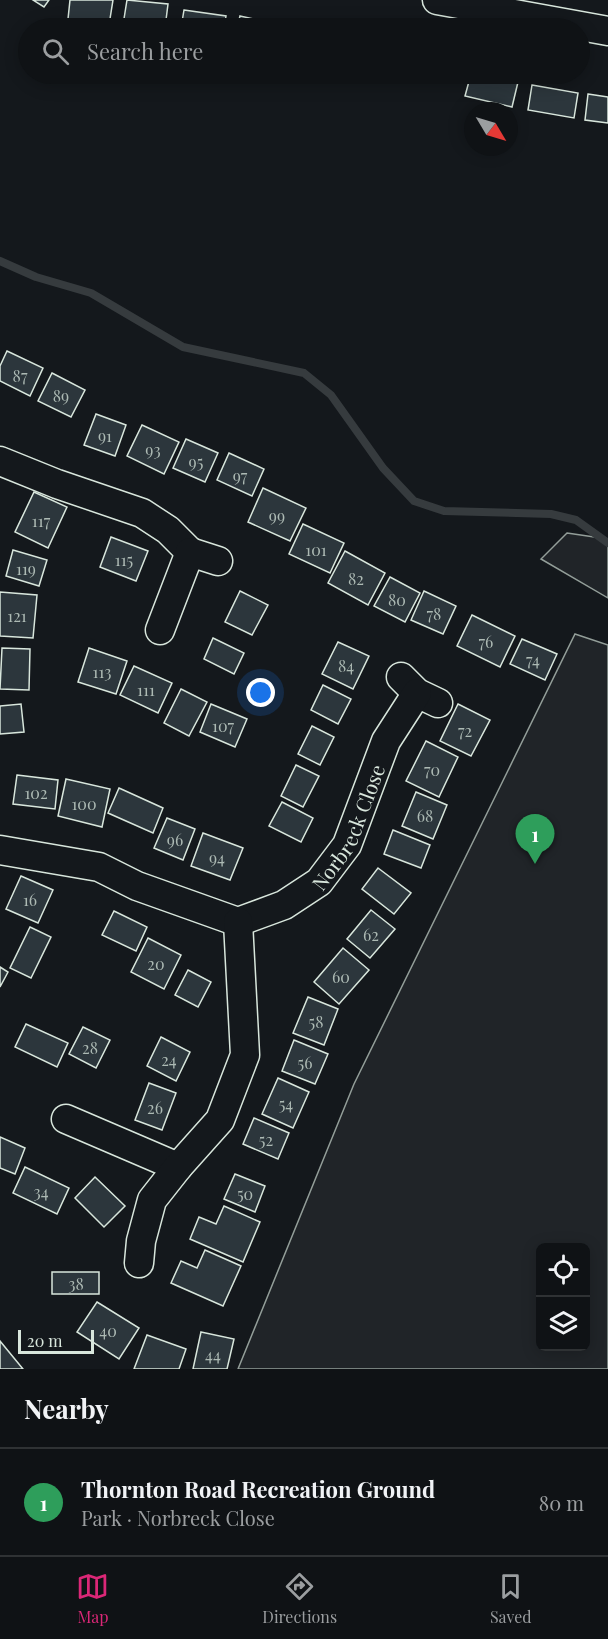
<!DOCTYPE html>
<meta charset="utf-8">
<style>
:root{--surface:#0f1215;--page:#1d2022;--text:#f1f3f6;--muted:#9b9ea0;--line:#2f3234;--accent:#db2777}
body{margin:0;font-family:"Playfair Display",serif;background:var(--page);color:var(--text)}
.controls{position:absolute;right:18px;bottom:18px;display:grid;overflow:hidden;border-radius:9px;box-shadow:0 3px 15px #0003}
.controls button{width:54px;height:54px;display:grid;place-items:center;padding:0;border:0;border-bottom:2px solid var(--line);background:var(--surface);color:var(--text);font:30px sans-serif}
.compass{position:absolute;left:464px;top:102px;width:54px;height:54px;border-radius:50%;background:var(--surface);box-shadow:0 3px 15px #0003;rotate:128deg}
.scale{position:absolute;left:18px;bottom:15px;width:76px;box-sizing:border-box;padding-left:6px;border:3px solid #d8e6dc;border-top:0;font-size:16px;line-height:21px;white-space:nowrap;color:#d8e6dc;-webkit-text-stroke:4px #14181c;paint-order:stroke}
.you{position:absolute;left:261px;top:693px;width:21px;height:21px;margin:-15px;border:4px solid #fff;border-radius:50%;background:#1a73e8;box-shadow:0 0 0 9px #1a73e833}
.badge{display:grid;place-items:center;width:39px;height:39px;border-radius:50%;background:var(--accent);color:#fff;font-size:20px;font-weight:700}
.pin{position:absolute;translate:-50% -50px;filter:drop-shadow(0 2px 3px #0008)}
.pin::after{content:'';position:absolute;top:32px;width:21px;height:18px;background:inherit;clip-path:polygon(0 0,100% 0,50% 100%)}
.list{margin:0;padding:0;list-style:none}
h2{display:flex;justify-content:space-between;align-items:center;height:78px;margin:0;padding:0 24px;font-size:26px}
h2 small{font-size:20px;font-weight:400;color:var(--muted)}
.list li{display:grid;grid-template-columns:39px 1fr auto;gap:18px;align-items:center;box-sizing:border-box;height:108px;padding:0 24px;border-top:2px solid var(--line)}
.list b{display:block;font-size:22px;white-space:nowrap}
.list p{margin:0;font-size:20px;white-space:nowrap;color:var(--muted)}
.list em{font-size:20px;font-style:normal;color:var(--muted)}
.icon{flex:none;width:33px;height:33px;fill:none;stroke:currentColor;stroke-width:2;stroke-linecap:round;stroke-linejoin:round}
.map{position:relative;flex:none;width:608px;height:1369px;overflow:hidden}
.search{position:absolute;background:var(--surface);box-shadow:0 3px 15px #0003;left:18px;right:18px;top:18px;height:66px;display:flex;align-items:center;gap:15px;box-sizing:border-box;padding:0 21px;border-radius:33px;color:var(--muted);font-size:22px}
.sheet{height:186px;background:var(--surface)}
nav{display:flex;justify-content:space-around;align-items:center;box-sizing:border-box;height:84px;border-top:2px solid var(--line);background:var(--surface);font-size:16px;color:var(--muted)}
nav a{display:grid;justify-items:center;gap:3px}
nav .on{color:var(--accent)}
.map>svg:first-child{display:block}
.green{fill:#202428;stroke:#939e99;stroke-width:1.5;fill-rule:evenodd}
.lines{fill:none;stroke-linecap:round;stroke-linejoin:round}
.stream{stroke:#363b3e;stroke-width:8}
.building{fill:#2c363c;stroke:#d8e6dc;stroke-width:1.5}
.minor-casing{stroke:#d8e6dc;stroke-width:31}
.minor{stroke:#14181c;stroke-width:28}
.labels{text-anchor:middle;dominant-baseline:central;stroke-width:4.5;stroke-linejoin:round;paint-order:stroke}
.number-label{font-size:16px;fill:#adbab4}
.street-label{font-size:20px;fill:#d8e6dc;stroke:#14181c}
</style>
<div class="map">
<svg width="608" height="1369" viewBox="0 0 608 1369">
<rect width="100%" height="100%" fill="#14181c"/>
<g class="green">
<polygon points="567,533 608,539 608,598 541,559"/>
<path d="M 575,634 L 608,645 L 608,1369 L 238,1369 L 354,1084 ZM 540,1248 L 586,1248 L 586,1346 L 540,1346 Z"/>
</g>
<g class="lines">
<polyline class="stream" points="0,261 36,277 91,293 183,347 304,373 331,395 383,468 414,501 444,511 551,514 576,520 608,543"/>
</g>
<g class="building">
<polygon points="33,0 49,0 44,7"/>
<polygon points="70,0 113,0 109,25 68,19"/>
<polygon points="127,0 168,4 165,28 123,25"/>
<polygon points="184,10 226,16 224,28 181,28"/>
<polygon points="240,16 285,26 285,28 237,28"/>
<polygon points="411,74 458,74 456,83"/>
<polygon points="471,74 482,74 518,82 512,107 465,96"/>
<polygon points="532,85 578,93 574,118 528,110"/>
<polygon points="588,94 608,97 608,123 585,120"/>
<polygon points="7,351 43,368 30,396 0,381 0,366"/>
<polygon points="52,373 85,390 71,417 38,401"/>
<polygon points="96,414 126,425 115,456 84,445"/>
<polygon points="142,425 179,442 164,474 127,456"/>
<polygon points="186,439 218,453 205,482 173,468"/>
<polygon points="229,453 264,469 252,496 217,480"/>
<polygon points="263,488 306,508 290,541 248,522"/>
<polygon points="34,492 67,507 48,548 15,532"/>
<polygon points="303,524 344,543 330,573 289,554"/>
<polygon points="111,537 148,551 136,581 100,567"/>
<polygon points="13,550 47,560 39,586 6,576"/>
<polygon points="345,551 385,573 368,605 328,583"/>
<polygon points="390,577 420,593 405,622 374,606"/>
<polygon points="240,591 268,605 252,635 225,622"/>
<polygon points="424,591 456,606 443,634 411,620"/>
<polygon points="0,592 37,595 33,638 0,636"/>
<polygon points="472,615 515,636 500,667 457,646"/>
<polygon points="213,638 244,653 234,674 204,659"/>
<polygon points="522,639 557,654 545,680 510,664"/>
<polygon points="338,642 369,656 353,689 322,674"/>
<polygon points="2,648 30,649 29,690 0,689"/>
<polygon points="89,648 127,661 116,694 78,682"/>
<polygon points="134,666 172,683 158,713 120,695"/>
<polygon points="323,685 351,699 338,724 311,710"/>
<polygon points="181,689 207,702 189,736 164,723"/>
<polygon points="21,704 24,732 0,734 0,706"/>
<polygon points="211,704 247,719 235,747 200,732"/>
<polygon points="458,704 490,720 471,756 440,741"/>
<polygon points="312,726 334,737 320,765 298,754"/>
<polygon points="426,741 458,757 439,797 406,781"/>
<polygon points="296,765 319,776 303,807 281,796"/>
<polygon points="17,775 58,780 55,809 13,804"/>
<polygon points="66,779 110,789 102,827 58,816"/>
<polygon points="119,788 163,808 153,833 108,813"/>
<polygon points="416,792 447,805 433,839 402,826"/>
<polygon points="282,802 313,818 301,842 269,826"/>
<polygon points="167,818 195,829 183,860 154,848"/>
<polygon points="393,830 430,845 421,868 384,854"/>
<polygon points="203,833 243,848 230,880 191,866"/>
<polygon points="378,868 411,893 394,914 362,889"/>
<polygon points="21,876 53,890 38,923 6,909"/>
<polygon points="371,910 395,929 370,958 347,939"/>
<polygon points="114,911 147,927 136,951 102,935"/>
<polygon points="30,927 51,937 31,978 10,968"/>
<polygon points="148,938 181,955 164,989 131,972"/>
<polygon points="343,948 369,970 339,1004 314,982"/>
<polygon points="0,967 8,972 0,987"/>
<polygon points="188,970 211,982 198,1007 175,995"/>
<polygon points="308,997 338,1009 324,1045 293,1033"/>
<polygon points="26,1024 68,1043 57,1067 15,1047"/>
<polygon points="83,1027 110,1040 96,1068 69,1054"/>
<polygon points="161,1037 190,1052 176,1081 147,1066"/>
<polygon points="294,1040 328,1054 315,1084 282,1071"/>
<polygon points="278,1078 309,1092 293,1128 262,1114"/>
<polygon points="149,1083 176,1093 162,1130 135,1120"/>
<polygon points="254,1118 289,1133 278,1159 243,1144"/>
<polygon points="0,1137 25,1148 15,1174 0,1168"/>
<polygon points="25,1167 69,1188 57,1214 13,1193"/>
<polygon points="235,1174 265,1186 255,1212 224,1199"/>
<polygon points="95,1177 125,1206 104,1227 75,1198"/>
<polygon points="224,1206 260,1222 243,1262 190,1239 199,1217 216,1224"/>
<polygon points="205,1250 241,1266 223,1306 171,1283 181,1261 197,1268"/>
<rect x="52" y="1272" width="47" height="22"/>
<polygon points="97,1302 139,1328 119,1359 77,1332"/>
<polygon points="201,1332 234,1339 227,1369 193,1369"/>
<polygon points="147,1335 186,1349 179,1369 134,1369"/>
<polygon points="0,1341 23,1369 0,1369"/>
</g>
<g class="lines">
<defs>
<g id="minor">
<polyline points="437,0 608,31"/>
<polyline points="0,461 57,484 142,513 168,530 190,552"/>
<polyline points="160,630 190,552 218,561"/>
<polyline points="401,677 417,693 438,703"/>
<path id="s1" d="M 0,850 L 99,867 L 137,886 L 238,922 L 284,905 L 319,882 L 347,845 L 386,741 L 417,693"/>
<polyline points="66,1119 178,1167"/>
<polyline points="139,1263 141,1241 152,1200 178,1167 220,1120 245,1055 238,922"/>
</g>
</defs>
<use href="#minor" class="minor-casing"/>
<use href="#minor" class="minor"/>
</g>
<g class="labels">
<g class="number-label">
<text x="20" y="375">87</text>
<text x="61" y="395">89</text>
<text x="105" y="435">91</text>
<text x="153" y="449">93</text>
<text x="196" y="461">95</text>
<text x="240" y="475">97</text>
<text x="277" y="515">99</text>
<text x="41" y="520">117</text>
<text x="316" y="549">101</text>
<text x="124" y="559">115</text>
<text x="26" y="568">119</text>
<text x="356" y="578">82</text>
<text x="397" y="599">80</text>
<text x="434" y="613">78</text>
<text x="17" y="615">121</text>
<text x="486" y="641">76</text>
<text x="533" y="659">74</text>
<text x="346" y="665">84</text>
<text x="102" y="671">113</text>
<text x="146" y="689">111</text>
<text x="223" y="725">107</text>
<text x="465" y="730">72</text>
<text x="432" y="769">70</text>
<text x="36" y="792">102</text>
<text x="84" y="803">100</text>
<text x="425" y="815">68</text>
<text x="175" y="839">96</text>
<text x="217" y="857">94</text>
<text x="30" y="899">16</text>
<text x="371" y="934">62</text>
<text x="156" y="963">20</text>
<text x="341" y="976">60</text>
<text x="316" y="1021">58</text>
<text x="90" y="1047">28</text>
<text x="169" y="1059">24</text>
<text x="305" y="1062">56</text>
<text x="286" y="1103">54</text>
<text x="155" y="1107">26</text>
<text x="266" y="1139">52</text>
<text x="41" y="1191">34</text>
<text x="245" y="1193">50</text>
<text x="76" y="1283">38</text>
<text x="108" y="1330">40</text>
<text x="213" y="1354">44</text>
</g>
<g class="street-label">
<text stroke="none"><textPath href="#s1" startOffset="404">Norbreck Close</textPath></text>
</g>
</g>
</svg>
<div class="controls">
<button><svg class="icon" aria-label="locate" viewBox="0 0 24 24"><circle cx="12" cy="12" r="6"/><path d="M12 2v4M12 18v4M2 12h4M18 12h4"/></svg></button>
<button><svg class="icon" aria-label="layers" viewBox="0 0 24 24"><path d="M12 4l9 5-9 5-9-5zM3 14l9 5 9-5"/></svg></button>
</div>
<svg class="compass" viewBox="-18 -18 36 36"><path d="M0-13l5 13h-10z" fill="#e53935"/><path d="M0 13l5-13h-10z" fill="#9b9ea0"/></svg>
<div class="scale">20 m</div>
<div class="you"></div>
<div class="pin badge" style="left:535px;top:864px;background:#2e9e5b">1</div>
<div class="search"><svg class="icon" aria-label="search" viewBox="0 0 24 24"><circle cx="10" cy="10" r="6"/><path d="M15 15l6 6"/></svg>Search here</div>
</div>
<section class="sheet">
<h2>Nearby<small></small></h2>
<ul class="list">
<li><span class="badge" style="background:#2e9e5b">1</span><div><b>Thornton Road Recreation Ground</b><p>Park · Norbreck Close</p></div><em>80 m</em></li>
</ul>
</section>
<nav>
<a class="on"><svg class="icon" aria-label="map" viewBox="0 0 24 24"><path d="M3 6l6-2 6 2 6-2v14l-6 2-6-2-6 2zM9 4v14M15 6v14"/></svg>Map</a>
<a><svg class="icon" aria-label="directions" viewBox="0 0 24 24"><path d="M12 3l9 9-9 9-9-9zM9 14v-3h6M13 9l2 2-2 2"/></svg>Directions</a>
<a><svg class="icon" aria-label="saved" viewBox="0 0 24 24"><path d="M7 4h10v16l-5-4-5 4z"/></svg>Saved</a>
</nav>
